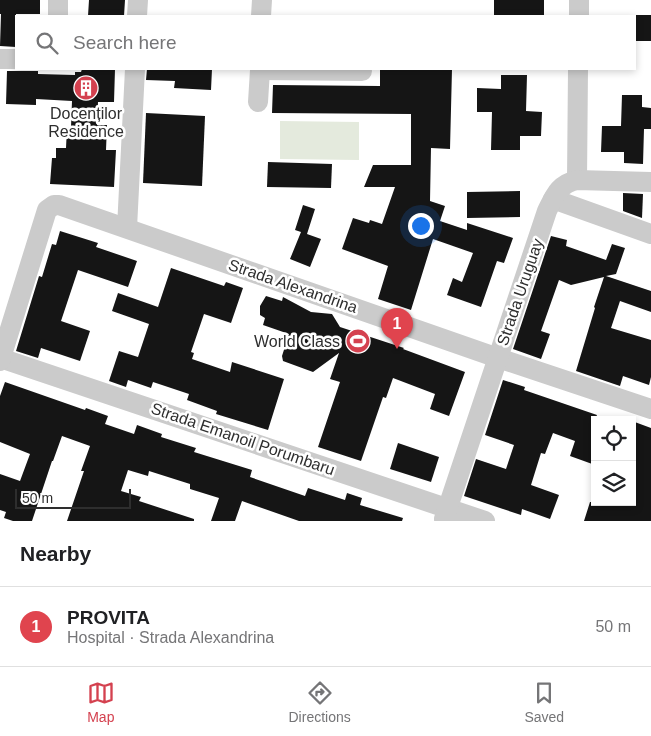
<!DOCTYPE html>
<meta charset="utf-8">
<style>
:root{--surface:#fff;--page:#f2f2f2;--text:#202124;--muted:#757577;--line:#e0e0e0;--accent:#d4414f}
body{margin:0;font-family:Helvetica,sans-serif;background:var(--page);color:var(--text)}
.controls{position:absolute;right:15px;bottom:15px;display:grid;overflow:hidden;border-radius:0px;box-shadow:0 2px 8px #0003}
.controls button{width:45px;height:45px;display:grid;place-items:center;padding:0;border:0;border-bottom:1px solid var(--line);background:var(--surface);color:var(--text);font:25px sans-serif}
.scale{position:absolute;left:15px;bottom:12px;width:116px;box-sizing:border-box;padding-left:5px;border:2px solid #2e2e2e;border-top:0;font-size:14px;line-height:18px;white-space:nowrap;color:#2e2e2e;-webkit-text-stroke:4px #fff;paint-order:stroke}
.you{position:absolute;left:420px;top:225px;width:18px;height:18px;margin:-12px;border:4px solid #fff;border-radius:50%;background:#1a73e8;box-shadow:0 0 0 8px #1a73e833}
.badge{display:grid;place-items:center;width:32px;height:32px;border-radius:50%;background:var(--accent);color:#fff;font-size:16px;font-weight:700}
.pin{position:absolute;translate:-50% -41px;filter:drop-shadow(0 1px 2px #0008)}
.pin::after{content:'';position:absolute;top:26px;width:18px;height:15px;background:inherit;clip-path:polygon(0 0,100% 0,50% 100%)}
.list{margin:0;padding:0;list-style:none}
h2{display:flex;justify-content:space-between;align-items:center;height:65px;margin:0;padding:0 20px;font-size:21px}
h2 small{font-size:16px;font-weight:400;color:var(--muted)}
.list li{display:grid;grid-template-columns:32px 1fr auto;gap:15px;align-items:center;box-sizing:border-box;height:80px;padding:0 20px;border-top:1px solid var(--line)}
.list b{display:block;font-size:19px;white-space:nowrap}
.list p{margin:0;font-size:16px;white-space:nowrap;color:var(--muted)}
.list em{font-size:16px;font-style:normal;color:var(--muted)}
.icon{flex:none;width:28px;height:28px;fill:none;stroke:currentColor;stroke-width:2;stroke-linecap:round;stroke-linejoin:round}
.map{position:relative;flex:none;width:651px;height:521px;overflow:hidden}
.search{position:absolute;background:var(--surface);box-shadow:0 2px 8px #0003;left:15px;right:15px;top:15px;height:55px;display:flex;align-items:center;gap:12px;box-sizing:border-box;padding:0 18px;border-radius:0px;color:var(--muted);font-size:19px}
.sheet{height:145px;background:var(--surface)}
nav{display:flex;justify-content:space-around;align-items:center;box-sizing:border-box;height:70px;border-top:1px solid var(--line);background:var(--surface);font-size:14px;color:var(--muted)}
nav a{display:grid;justify-items:center;gap:2px}
nav .on{color:var(--accent)}
.map>svg:first-child{display:block}
.green{fill:#e4eadd}
.building{fill:#151515}
.lines{fill:none;stroke-linecap:round;stroke-linejoin:round}
.minor{stroke:#cbcbcb;stroke-width:20}
.labels{text-anchor:middle;dominant-baseline:central;stroke-width:5;stroke-linejoin:round;paint-order:stroke}
.poi-label{font-size:16px;fill:#2e2e2e;stroke:#fff}
.street-label{font-size:16px;fill:#2e2e2e;stroke:#fff}
</style>
<div class="map">
<svg width="651" height="521" viewBox="0 0 651 521">
<rect width="100%" height="100%" fill="#fff"/>
<polygon class="green" points="280,121 359,122 359,160 280,159"/>
<g class="building">
<polygon points="0,0 40,0 40,14 16,14 16,47 0,46 1,14 0,14"/>
<polygon points="89,0 125,0 124,16 88,16"/>
<rect x="494" y="0" width="50" height="16"/>
<rect x="635" y="15" width="16" height="26"/>
<polygon points="82,69 115,69 114,102 98,102 97,125 107,125 106,150 116,150 114,187 50,184 52,158 56,158 56,148 66,148 67,127 71,127 72,101 36,99 36,105 6,104 7,71 38,71 38,74 75,75 75,72 81,72"/>
<polygon points="147,69 212,69 211,90 174,88 175,81 146,80"/>
<polygon points="380,69 452,69 450,149 431,148 430,201 445,206 440,221 467,230 467,223 513,238 504,263 497,261 481,307 447,295 453,278 462,282 473,253 433,239 411,310 378,299 388,266 342,249 353,218 369,223 370,220 382,224 395,187 364,187 373,165 411,165 411,114 272,113 273,85 380,86"/>
<polygon points="501,75 527,75 526,111 542,112 541,136 520,136 520,150 491,150 492,112 477,112 477,88 501,89"/>
<polygon points="622,95 642,95 642,107 651,108 651,129 644,129 643,164 624,163 624,152 601,152 602,126 621,126"/>
<polygon points="146,113 205,116 202,186 143,183"/>
<polygon points="268,162 332,164 331,188 267,187"/>
<polygon points="520,191 520,217 467,218 467,192"/>
<polygon points="623,193 643,194 642,218 623,211"/>
<polygon points="303,205 315,209 307,234 321,239 310,267 290,259 301,232 295,230"/>
<polygon points="60,231 98,243 96,247 137,261 128,287 78,270 61,321 90,331 80,361 41,348 38,358 16,351 39,276 42,277 52,244 56,245"/>
<polygon points="551,236 567,240 566,246 606,260 612,244 625,248 616,274 606,276 651,291 651,312 620,301 611,328 651,340 651,377 649,385 623,376 620,386 576,371 595,308 594,307 604,277 571,285 559,280 541,331 550,334 541,359 513,349"/>
<polygon points="171,268 224,286 226,282 243,288 231,323 204,314 191,352 194,353 192,359 230,372 232,362 284,379 268,430 216,414 217,411 187,400 189,394 153,382 151,388 128,380 126,387 109,381 119,351 138,357 149,324 112,311 118,293 158,307"/>
<polygon points="266,296 282,301 283,297 311,312 332,314 340,327 404,348 403,349 465,372 449,416 430,409 435,394 393,378 386,398 383,397 361,461 318,447 340,382 330,379 339,353 313,372 283,361 282,356 289,334 263,325 265,318 260,315 260,306"/>
<polygon points="503,380 525,387 524,390 597,415 595,420 595,465 570,456 575,441 553,433 545,454 541,453 531,485 559,495 550,519 522,509 521,515 464,496 476,459 506,469 514,445 485,435"/>
<polygon points="5,382 85,410 86,408 108,416 105,424 134,434 137,425 162,434 161,437 196,448 194,452 252,470 250,477 305,496 308,488 345,500 347,493 362,498 360,505 403,518 402,521 299,521 242,501 235,521 211,521 219,498 190,489 190,484 149,471 148,476 128,470 121,491 141,497 139,501 194,519 194,521 67,521 84,471 81,471 90,446 62,436 53,461 52,461 32,521 13,521 4,518 6,512 0,510 0,474 20,481 30,454 0,442 0,396"/>
<polygon points="632,421 651,428 651,521 584,521 590,502 632,502"/>
<polygon points="398,443 439,457 431,482 390,469"/>
</g>
<g class="lines">
<g class="minor">
<polyline points="58,16 58,0"/>
<polyline points="137,16 138,0"/>
<polyline points="261,16 262,0"/>
<polyline points="579,16 579,0"/>
<polyline points="0,59 16,59"/>
<polyline points="260,69 260,70 362,71"/>
<polyline points="258,102 260,70"/>
<polyline points="577,180 578,69"/>
<polyline points="553,199 651,234"/>
<polyline points="127,228 135,69"/>
<polyline points="0,358 485,521"/>
<polyline points="0,361 47,210 54,205 59,205 498,358 651,409"/>
<path d="M 444,519 L 547,211 C 555,195 559,184 577,180 L 651,182"/>
</g>
</g>
<defs>
<symbol id="building-disc" viewBox="-11 -11 22 22"><circle r="9.5" fill="#d4414f" stroke="#fff"/><path d="M-4-6H4V6H1V3H-1V6H-4ZM-2.5-4.3h1.7v1.8h-1.7ZM.8-4.3h1.7v1.8H.8ZM-2.5-1h1.7V.8h-1.7ZM.8-1h1.7V.8H.8Z" fill="#fff"/></symbol>
<symbol id="stadium-disc" viewBox="-11 -11 22 22"><circle r="9.5" fill="#d4414f" stroke="#fff"/><path d="M0-5a6.5 5 0 1 0 0 10a6.5 5 0 1 0 0-10ZM-3.5-1.8h7v3.6h-7Z" fill="#fff"/></symbol>
</defs>
<g fill-rule="evenodd">
<use href="#building-disc" x="72" y="74" width="28" height="28"/>
<use href="#stadium-disc" x="344" y="327" width="28" height="28"/>
</g>
<g class="labels">
<g class="poi-label">
<text x="86" y="113">Docenților<tspan x="86" dy="18">Residence</tspan></text>
<text x="340" y="341" text-anchor="end">World Class</text>
</g>
<g class="street-label">
<text transform="translate(293 286) rotate(19)">Strada Alexandrina</text>
<text transform="translate(520 292) rotate(-71)">Strada Uruguay</text>
<text transform="translate(243 439) rotate(19)">Strada Emanoil Porumbaru</text>
</g>
</g>
</svg>
<div class="controls">
<button><svg class="icon" aria-label="locate" viewBox="0 0 24 24"><circle cx="12" cy="12" r="6"/><path d="M12 2v4M12 18v4M2 12h4M18 12h4"/></svg></button>
<button><svg class="icon" aria-label="layers" viewBox="0 0 24 24"><path d="M12 4l9 5-9 5-9-5zM3 14l9 5 9-5"/></svg></button>
</div>
<div class="scale">50 m</div>
<div class="you"></div>
<div class="pin badge" style="left:397px;top:349px;background:#e0444e">1</div>
<div class="search"><svg class="icon" aria-label="search" viewBox="0 0 24 24"><circle cx="10" cy="10" r="6"/><path d="M15 15l6 6"/></svg>Search here</div>
</div>
<section class="sheet">
<h2>Nearby<small></small></h2>
<ul class="list">
<li><span class="badge" style="background:#e0444e">1</span><div><b>PROVITA</b><p>Hospital · Strada Alexandrina</p></div><em>50 m</em></li>
</ul>
</section>
<nav>
<a class="on"><svg class="icon" aria-label="map" viewBox="0 0 24 24"><path d="M3 6l6-2 6 2 6-2v14l-6 2-6-2-6 2zM9 4v14M15 6v14"/></svg>Map</a>
<a><svg class="icon" aria-label="directions" viewBox="0 0 24 24"><path d="M12 3l9 9-9 9-9-9zM9 14v-3h6M13 9l2 2-2 2"/></svg>Directions</a>
<a><svg class="icon" aria-label="saved" viewBox="0 0 24 24"><path d="M7 4h10v16l-5-4-5 4z"/></svg>Saved</a>
</nav>
